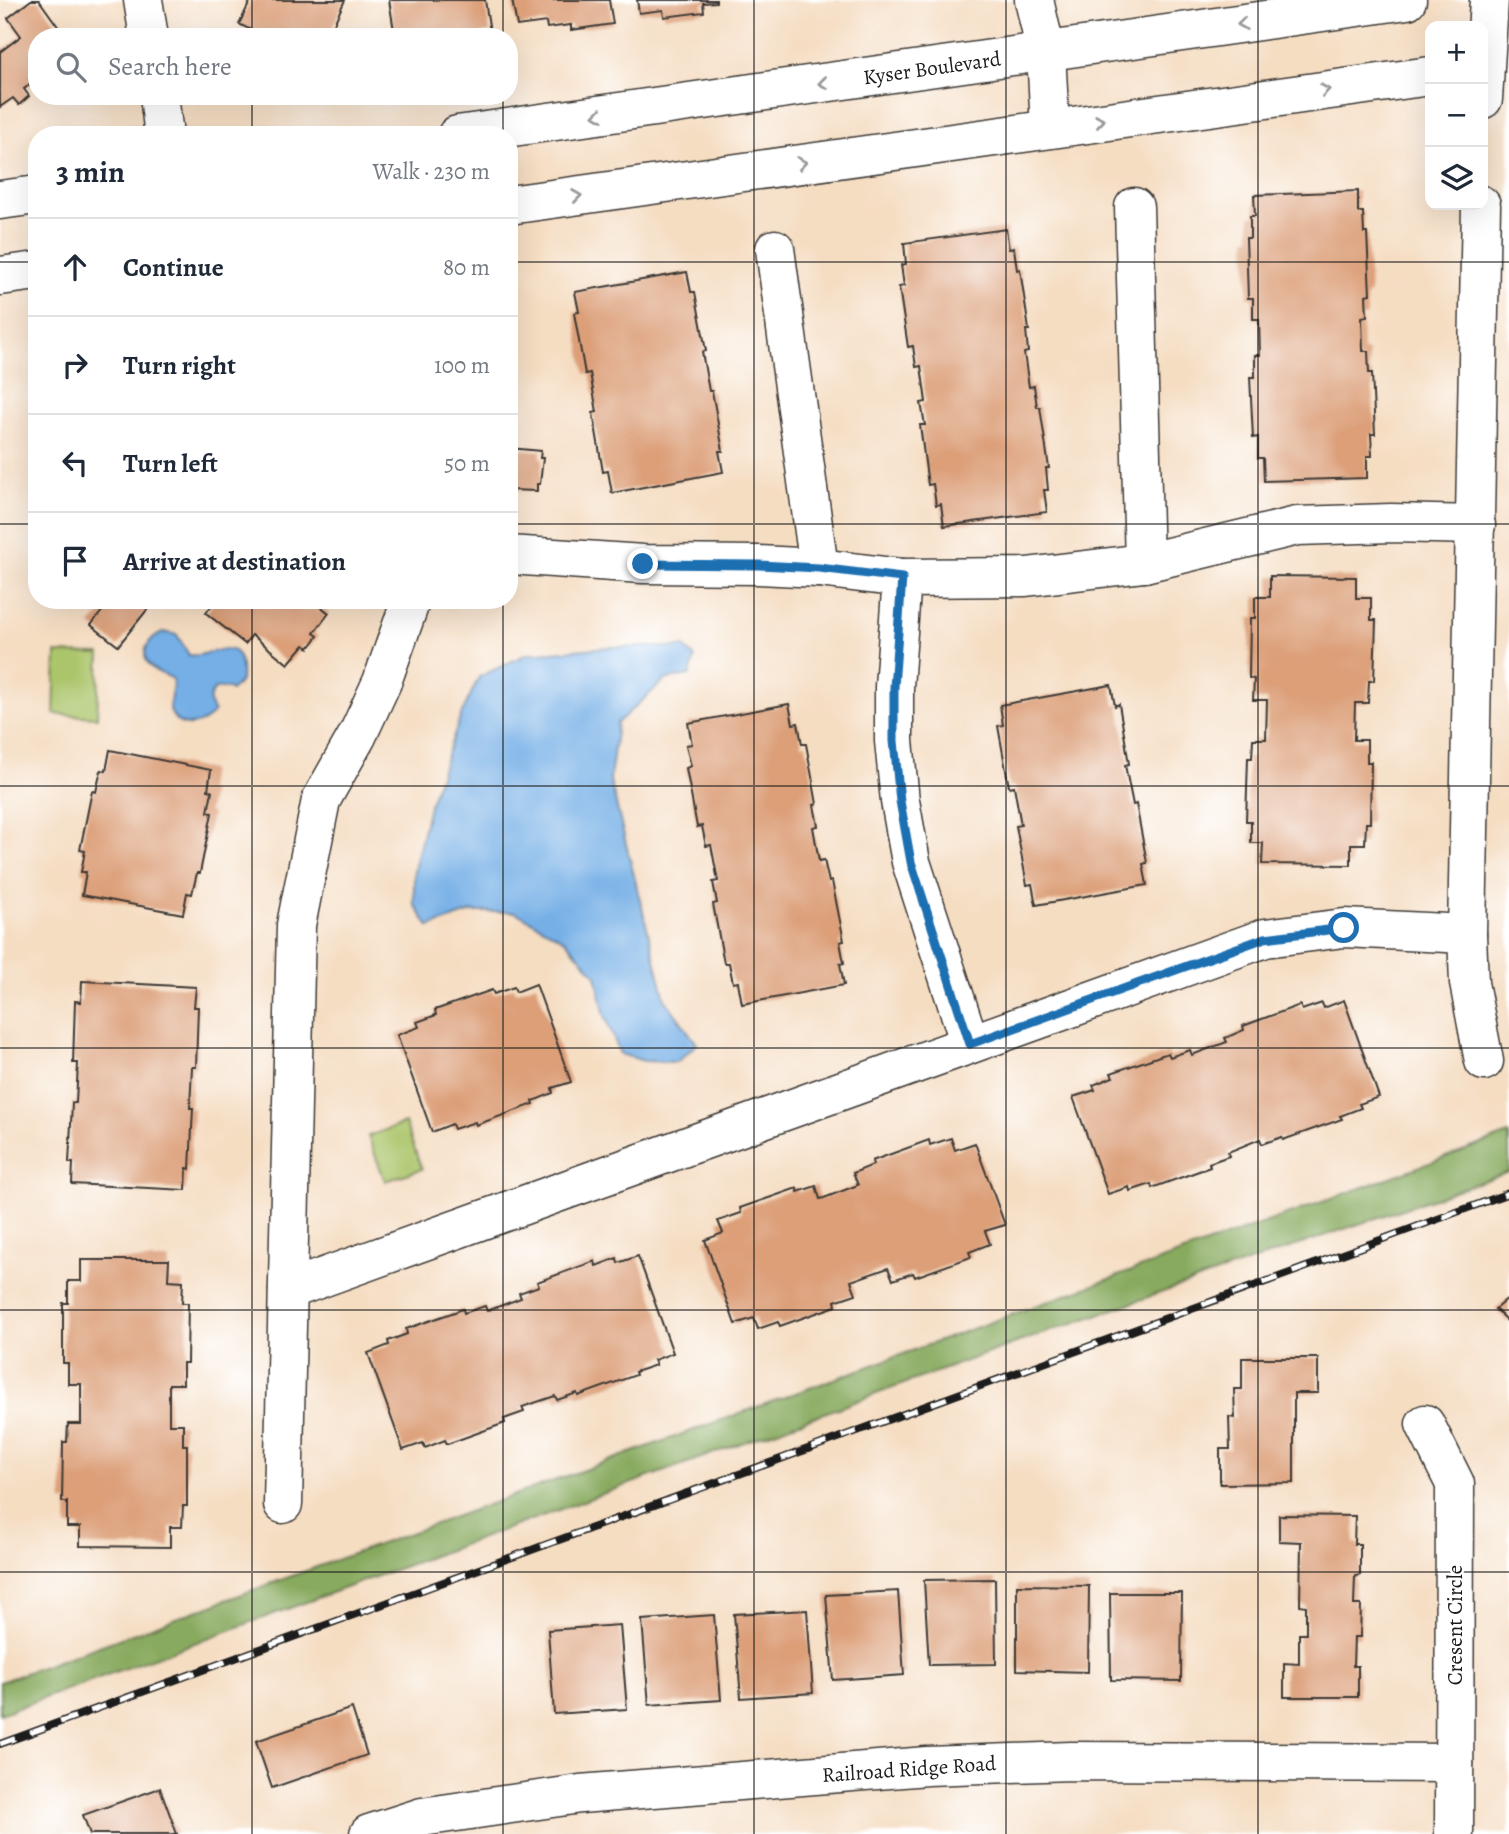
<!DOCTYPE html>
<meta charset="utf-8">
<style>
:root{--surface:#fff;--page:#f6f6f7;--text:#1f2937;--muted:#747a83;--line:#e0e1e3}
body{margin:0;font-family:Alegreya,serif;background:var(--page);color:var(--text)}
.controls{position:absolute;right:21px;top:21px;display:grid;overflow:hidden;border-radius:14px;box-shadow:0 7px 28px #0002}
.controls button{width:63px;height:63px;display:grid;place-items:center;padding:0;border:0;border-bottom:2px solid var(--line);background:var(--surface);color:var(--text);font:35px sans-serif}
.stop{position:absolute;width:21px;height:21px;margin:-16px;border:5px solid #1f6fb2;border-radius:50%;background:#fff}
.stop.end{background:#1f6fb2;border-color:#fff;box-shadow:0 2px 7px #0008}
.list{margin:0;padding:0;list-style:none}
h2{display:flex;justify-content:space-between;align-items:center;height:91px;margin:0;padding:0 28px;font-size:30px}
h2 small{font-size:23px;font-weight:400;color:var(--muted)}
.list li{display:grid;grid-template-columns:46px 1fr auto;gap:21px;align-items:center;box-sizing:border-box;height:98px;padding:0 28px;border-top:2px solid var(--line)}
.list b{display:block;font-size:26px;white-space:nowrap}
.list em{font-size:23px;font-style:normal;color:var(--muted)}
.icon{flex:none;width:38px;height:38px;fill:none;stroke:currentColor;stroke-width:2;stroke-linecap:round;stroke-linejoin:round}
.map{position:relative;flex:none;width:1509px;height:1834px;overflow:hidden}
.search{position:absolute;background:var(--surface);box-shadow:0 7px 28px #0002;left:28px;top:28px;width:490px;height:77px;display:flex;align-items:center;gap:18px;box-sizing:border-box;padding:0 24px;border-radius:28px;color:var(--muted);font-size:26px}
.panel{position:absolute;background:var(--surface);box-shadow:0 7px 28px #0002;left:28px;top:126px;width:490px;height:483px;border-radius:28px}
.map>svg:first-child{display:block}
.green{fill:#abc56b;stroke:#647044;stroke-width:2}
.forest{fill:#88aa5f;stroke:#52633e;stroke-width:2}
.water{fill:#75afe6;stroke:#486681;stroke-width:2}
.building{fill:#dc9f78}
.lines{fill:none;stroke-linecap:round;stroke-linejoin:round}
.minor-casing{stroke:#3d3935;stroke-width:41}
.minor{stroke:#fff;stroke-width:38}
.rail-casing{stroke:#1c1c1c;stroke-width:8}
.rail{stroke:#fff;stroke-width:5;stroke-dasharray:16;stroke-linecap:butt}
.oneway{stroke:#999}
.route{stroke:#1f6fb2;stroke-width:9}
.grid{fill:none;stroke:#1c1c1c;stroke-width:2;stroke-opacity:0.55}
.labels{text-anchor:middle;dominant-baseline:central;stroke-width:5;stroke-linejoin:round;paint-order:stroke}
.street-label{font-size:21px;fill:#1c1c1c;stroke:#fff}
</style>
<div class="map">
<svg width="1509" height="1834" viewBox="0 0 1509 1834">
<rect width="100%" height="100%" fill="#fff"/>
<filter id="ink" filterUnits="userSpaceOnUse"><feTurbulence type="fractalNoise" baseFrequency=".0143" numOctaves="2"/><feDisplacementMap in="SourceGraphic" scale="14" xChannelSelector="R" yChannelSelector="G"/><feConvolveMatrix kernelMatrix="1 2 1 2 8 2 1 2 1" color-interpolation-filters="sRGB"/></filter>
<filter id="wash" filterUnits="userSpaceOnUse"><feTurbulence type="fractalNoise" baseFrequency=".00686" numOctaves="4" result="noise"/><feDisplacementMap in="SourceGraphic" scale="28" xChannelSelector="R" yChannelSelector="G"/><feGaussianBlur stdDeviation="1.57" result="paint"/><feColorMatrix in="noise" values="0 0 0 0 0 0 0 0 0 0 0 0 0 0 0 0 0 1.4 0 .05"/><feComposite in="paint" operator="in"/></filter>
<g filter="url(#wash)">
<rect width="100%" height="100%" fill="#f5ddc2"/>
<g class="green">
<polygon points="56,653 100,654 97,717 54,714"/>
<polygon points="405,1123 422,1169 385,1181 368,1136"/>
</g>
<polygon class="forest" points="1509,1134 1509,1172 1013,1344 0,1714 0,1682"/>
<g class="water">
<path d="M 164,632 L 177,635 L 189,655 C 211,659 245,627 241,681 L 231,691 L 227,688 L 215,689 C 208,697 208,703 214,712 C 204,725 181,733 171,713 C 167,703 174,689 173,679 C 167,675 157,673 152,668 C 137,654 149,637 164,632 Z"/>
<polygon points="609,647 684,647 695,657 690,675 665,680 617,723 610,780 665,999 697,1044 677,1062 644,1061 620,1054 605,1016 596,975 565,940 515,912 472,912 429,927 414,904 414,870 429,806 461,715 479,677 527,654"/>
</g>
<g id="blocks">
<g class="building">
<polygon points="31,0 39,0 59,28 47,37 37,37 37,44 34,46 37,50 37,79 24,89 29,96 19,105 13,98 0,107 0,52 21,36 8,18"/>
<polygon points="251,0 345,0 328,37 265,37 239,24"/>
<polygon points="389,0 485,0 490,32 462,37 395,37"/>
<polygon points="512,0 609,0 613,24 571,30 571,25 547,28 546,22 517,26"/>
<polygon points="637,0 716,0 716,2 703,3 704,12 664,17 663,10 639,13"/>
<polygon points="1358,191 1358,212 1363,212 1364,233 1367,233 1370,294 1366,295 1367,316 1362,317 1363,351 1368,351 1369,373 1372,373 1375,434 1371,434 1372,456 1367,456 1367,478 1264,481 1263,458 1258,458 1258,437 1253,438 1250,377 1255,377 1255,355 1260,355 1259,319 1253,319 1253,298 1248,298 1246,238 1250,238 1250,216 1255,216 1254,195"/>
<polygon points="1006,229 1009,249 1014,248 1017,270 1020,269 1029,330 1026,330 1028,352 1024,353 1029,387 1034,386 1037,407 1040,407 1049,468 1046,468 1048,490 1044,490 1047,512 944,526 941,504 936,505 933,484 928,485 920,425 925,425 921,403 926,402 921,366 916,367 913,346 908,347 899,287 904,286 901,265 906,264 904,243"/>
<polygon points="687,272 691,292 695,292 706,351 702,352 709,391 712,391 723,451 719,451 723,472 612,493 608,471 603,472 593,413 597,412 590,373 585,374 574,313 579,312 575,292"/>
<polygon points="509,448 541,451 540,458 543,458 540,484 537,484 537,491 509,490"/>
<polygon points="1270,576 1356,577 1356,598 1371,598 1371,620 1376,620 1374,681 1369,681 1368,703 1355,703 1354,740 1367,740 1367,762 1371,762 1370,823 1366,823 1365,844 1351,844 1351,865 1262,864 1263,843 1251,843 1251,821 1246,821 1248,758 1252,758 1253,739 1266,739 1267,700 1253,700 1254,679 1249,678 1250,618 1255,618 1255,597 1270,597"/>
<polygon points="111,600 155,600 118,646 91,625"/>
<polygon points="207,600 312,600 329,613 314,633 318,636 309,648 304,645 288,664 252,635 245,644 206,613 213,604"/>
<polygon points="1111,685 1115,706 1119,704 1129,764 1125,765 1133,805 1136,804 1147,863 1143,864 1147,885 1036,905 1032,884 1027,885 1016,826 1021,825 1014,786 1009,787 998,726 1003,725 1000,705"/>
<polygon points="789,704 793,724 798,723 802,744 806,744 817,804 814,805 818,826 813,827 819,861 824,860 829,882 832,881 844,941 840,942 844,963 840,964 844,985 742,1004 738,982 733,983 729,963 724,963 713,904 717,903 713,882 718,881 711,845 706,846 702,826 697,827 686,768 691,766 686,745 692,744 688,723"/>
<polygon points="110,750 211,770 208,790 212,791 208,812 212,813 200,873 197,873 192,894 187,893 183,914 82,895 86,872 81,872 85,851 80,850 92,791 96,792 101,770 106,771"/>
<polygon points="82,981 196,987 194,1007 198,1007 196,1067 192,1067 190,1108 193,1108 190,1169 187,1168 186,1190 72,1184 73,1163 69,1163 72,1103 76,1103 78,1063 73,1063 75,1001 81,1002"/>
<polygon points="536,984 571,1082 552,1088 553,1093 533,1101 534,1104 476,1125 475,1122 454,1129 452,1124 432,1132 397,1035 419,1027 417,1022 436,1015 435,1010 492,990 494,994 514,987 516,992"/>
<polygon points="1344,1000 1379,1097 1359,1104 1361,1108 1340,1116 1342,1119 1283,1140 1282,1137 1262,1144 1260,1139 1228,1152 1229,1156 1209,1163 1210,1167 1152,1188 1151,1184 1130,1191 1129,1187 1108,1194 1073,1097 1095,1090 1093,1085 1113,1077 1111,1073 1168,1053 1170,1057 1190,1050 1192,1055 1227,1042 1225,1038 1244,1030 1243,1026 1300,1005 1302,1010 1322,1003 1324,1008"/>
<polygon points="951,1138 955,1150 975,1143 1005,1225 985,1231 990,1244 969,1252 971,1257 915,1277 913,1273 893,1280 888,1268 851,1281 856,1294 835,1301 836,1306 780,1326 778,1322 758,1329 754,1318 735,1324 705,1240 723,1233 718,1221 741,1213 740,1208 797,1188 798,1192 816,1186 820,1199 824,1198 858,1185 853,1173 873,1165 872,1161 929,1140 930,1145"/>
<polygon points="638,1256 673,1353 654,1360 656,1365 635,1372 636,1375 578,1396 577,1393 557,1400 555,1396 522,1407 524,1412 504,1419 505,1423 447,1444 445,1440 425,1448 423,1443 403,1450 368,1353 389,1345 388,1341 407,1334 406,1329 463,1309 464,1313 485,1306 487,1311 521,1298 519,1293 539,1286 537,1282 595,1261 596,1266 617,1258 618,1263"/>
<polygon points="81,1260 169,1260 168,1280 183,1281 182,1303 188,1303 187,1363 183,1363 183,1384 169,1384 169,1424 183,1424 183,1445 187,1445 187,1506 183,1506 182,1527 170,1527 170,1547 80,1546 80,1527 67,1527 67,1502 62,1502 63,1442 67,1442 68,1424 81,1424 81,1384 68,1384 68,1363 63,1363 63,1303 68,1303 68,1281 81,1281"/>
<polygon points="1509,1297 1509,1323 1495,1309"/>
<polygon points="1242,1358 1318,1358 1318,1393 1294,1393 1294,1483 1220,1484 1220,1449 1230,1449 1229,1417 1235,1418 1234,1389 1242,1389"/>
<polygon points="1279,1515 1355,1516 1354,1544 1360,1544 1360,1575 1355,1576 1354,1605 1361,1605 1360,1637 1354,1637 1353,1666 1358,1666 1358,1697 1284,1697 1284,1663 1299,1664 1299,1634 1306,1634 1306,1606 1300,1605 1301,1542 1279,1541"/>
<polygon points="995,1579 996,1664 929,1665 924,1580"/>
<polygon points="1017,1585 1089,1586 1088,1672 1017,1670"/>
<polygon points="898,1591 904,1675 833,1680 826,1595"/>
<polygon points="1110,1593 1182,1593 1181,1681 1111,1680"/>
<polygon points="807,1610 813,1693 741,1698 734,1614"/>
<polygon points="714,1615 721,1700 649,1705 642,1620"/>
<polygon points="620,1625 627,1709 554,1714 548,1630"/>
<polygon points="352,1708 367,1755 272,1788 256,1741"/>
<polygon points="160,1788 177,1834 90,1834 83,1815"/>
</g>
</g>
</g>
<g filter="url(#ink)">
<use href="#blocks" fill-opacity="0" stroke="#3d3935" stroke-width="2"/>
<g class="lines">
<defs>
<g id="minor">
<polyline points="143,0 149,37"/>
<polyline points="1034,0 1046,52 1050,128"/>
<polyline points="159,96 164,135"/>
<polyline points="1483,99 1489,0"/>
<polyline points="457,135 1407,0"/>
<polyline points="0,200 37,195"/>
<polyline points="509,205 1430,76"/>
<polyline points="1481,205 1467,934 1469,983 1484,1061"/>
<polyline points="1134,207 1144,563"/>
<polyline points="775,249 819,568"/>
<polyline points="0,276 37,271"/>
<polyline points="509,555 643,564 759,565 819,568 902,578 1026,577 1144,563 1297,526 1391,523 1476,525"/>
<polyline points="902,578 894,687 894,741 900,801 911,862 970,1044"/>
<polyline points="288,1290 1265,938 1344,928 1467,934"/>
<polyline points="1425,1424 1455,1484 1454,1834"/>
<polyline points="283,1504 296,925 321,800 357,736 382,682 411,600"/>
<polyline points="369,1834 422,1817 580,1794 927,1766 1071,1761 1454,1763"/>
</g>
</defs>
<use href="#minor" class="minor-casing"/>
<use href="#minor" class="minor"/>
<defs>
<polyline id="rail" points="0,1744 1509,1193"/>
</defs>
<use href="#rail" class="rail-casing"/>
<use href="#rail" class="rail"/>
</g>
<defs><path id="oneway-chevron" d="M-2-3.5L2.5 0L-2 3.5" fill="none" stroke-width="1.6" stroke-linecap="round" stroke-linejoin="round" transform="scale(1.75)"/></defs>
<g class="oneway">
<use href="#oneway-chevron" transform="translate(1242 24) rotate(172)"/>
<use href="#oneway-chevron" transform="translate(823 83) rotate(172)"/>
<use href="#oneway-chevron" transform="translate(1325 90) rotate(-8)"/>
<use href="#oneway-chevron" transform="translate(598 115) rotate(172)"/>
<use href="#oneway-chevron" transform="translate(1100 121) rotate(-8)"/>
<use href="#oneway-chevron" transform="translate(802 163) rotate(-8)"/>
<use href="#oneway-chevron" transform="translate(577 196) rotate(-8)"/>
</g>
</g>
<g class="lines" filter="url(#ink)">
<polyline class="route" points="643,564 759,565 819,568 902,578 894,687 894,741 900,801 911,862 970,1044 1265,938 1344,928"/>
</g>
<path class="grid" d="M 252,0 L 252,37M 503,0 L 503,37M 754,0 L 754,1834M 1006,0 L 1006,1834M 1258,0 L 1258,1834M 252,96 L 252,135M 503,96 L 503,135M 0,262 L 37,262M 509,262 L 1509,262M 0,524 L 37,524M 509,524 L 1509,524M 252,600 L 252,1834M 503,600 L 503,1834M 0,786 L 1509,786M 0,1048 L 1509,1048M 0,1310 L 1509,1310M 0,1572 L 1509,1572"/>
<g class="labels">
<g class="street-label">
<text transform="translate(932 68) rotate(-8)">Kyser Boulevard</text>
<text transform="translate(1455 1625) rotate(-90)">Cresent Circle</text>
<text transform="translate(909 1769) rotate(-4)">Railroad Ridge Road</text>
</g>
</g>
</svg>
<div class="controls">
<button>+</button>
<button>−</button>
<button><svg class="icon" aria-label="layers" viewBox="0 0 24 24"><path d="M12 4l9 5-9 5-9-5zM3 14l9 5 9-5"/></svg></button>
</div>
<div class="stop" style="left:1344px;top:928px"></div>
<div class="stop end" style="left:643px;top:564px"></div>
<div class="search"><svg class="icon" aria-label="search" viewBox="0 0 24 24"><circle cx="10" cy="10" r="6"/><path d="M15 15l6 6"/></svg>Search here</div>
<section class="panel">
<h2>3 min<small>Walk · 230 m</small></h2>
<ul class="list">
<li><svg class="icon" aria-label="ahead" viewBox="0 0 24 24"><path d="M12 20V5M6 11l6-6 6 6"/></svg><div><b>Continue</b></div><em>80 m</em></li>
<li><svg class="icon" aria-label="right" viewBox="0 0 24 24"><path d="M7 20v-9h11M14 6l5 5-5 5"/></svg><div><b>Turn right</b></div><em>100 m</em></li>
<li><svg class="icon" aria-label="left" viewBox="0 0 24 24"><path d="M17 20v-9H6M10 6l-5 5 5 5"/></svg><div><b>Turn left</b></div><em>50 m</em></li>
<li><svg class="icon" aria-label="arrive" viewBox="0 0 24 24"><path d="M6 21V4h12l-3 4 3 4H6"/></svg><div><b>Arrive at destination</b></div></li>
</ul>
</section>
</div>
